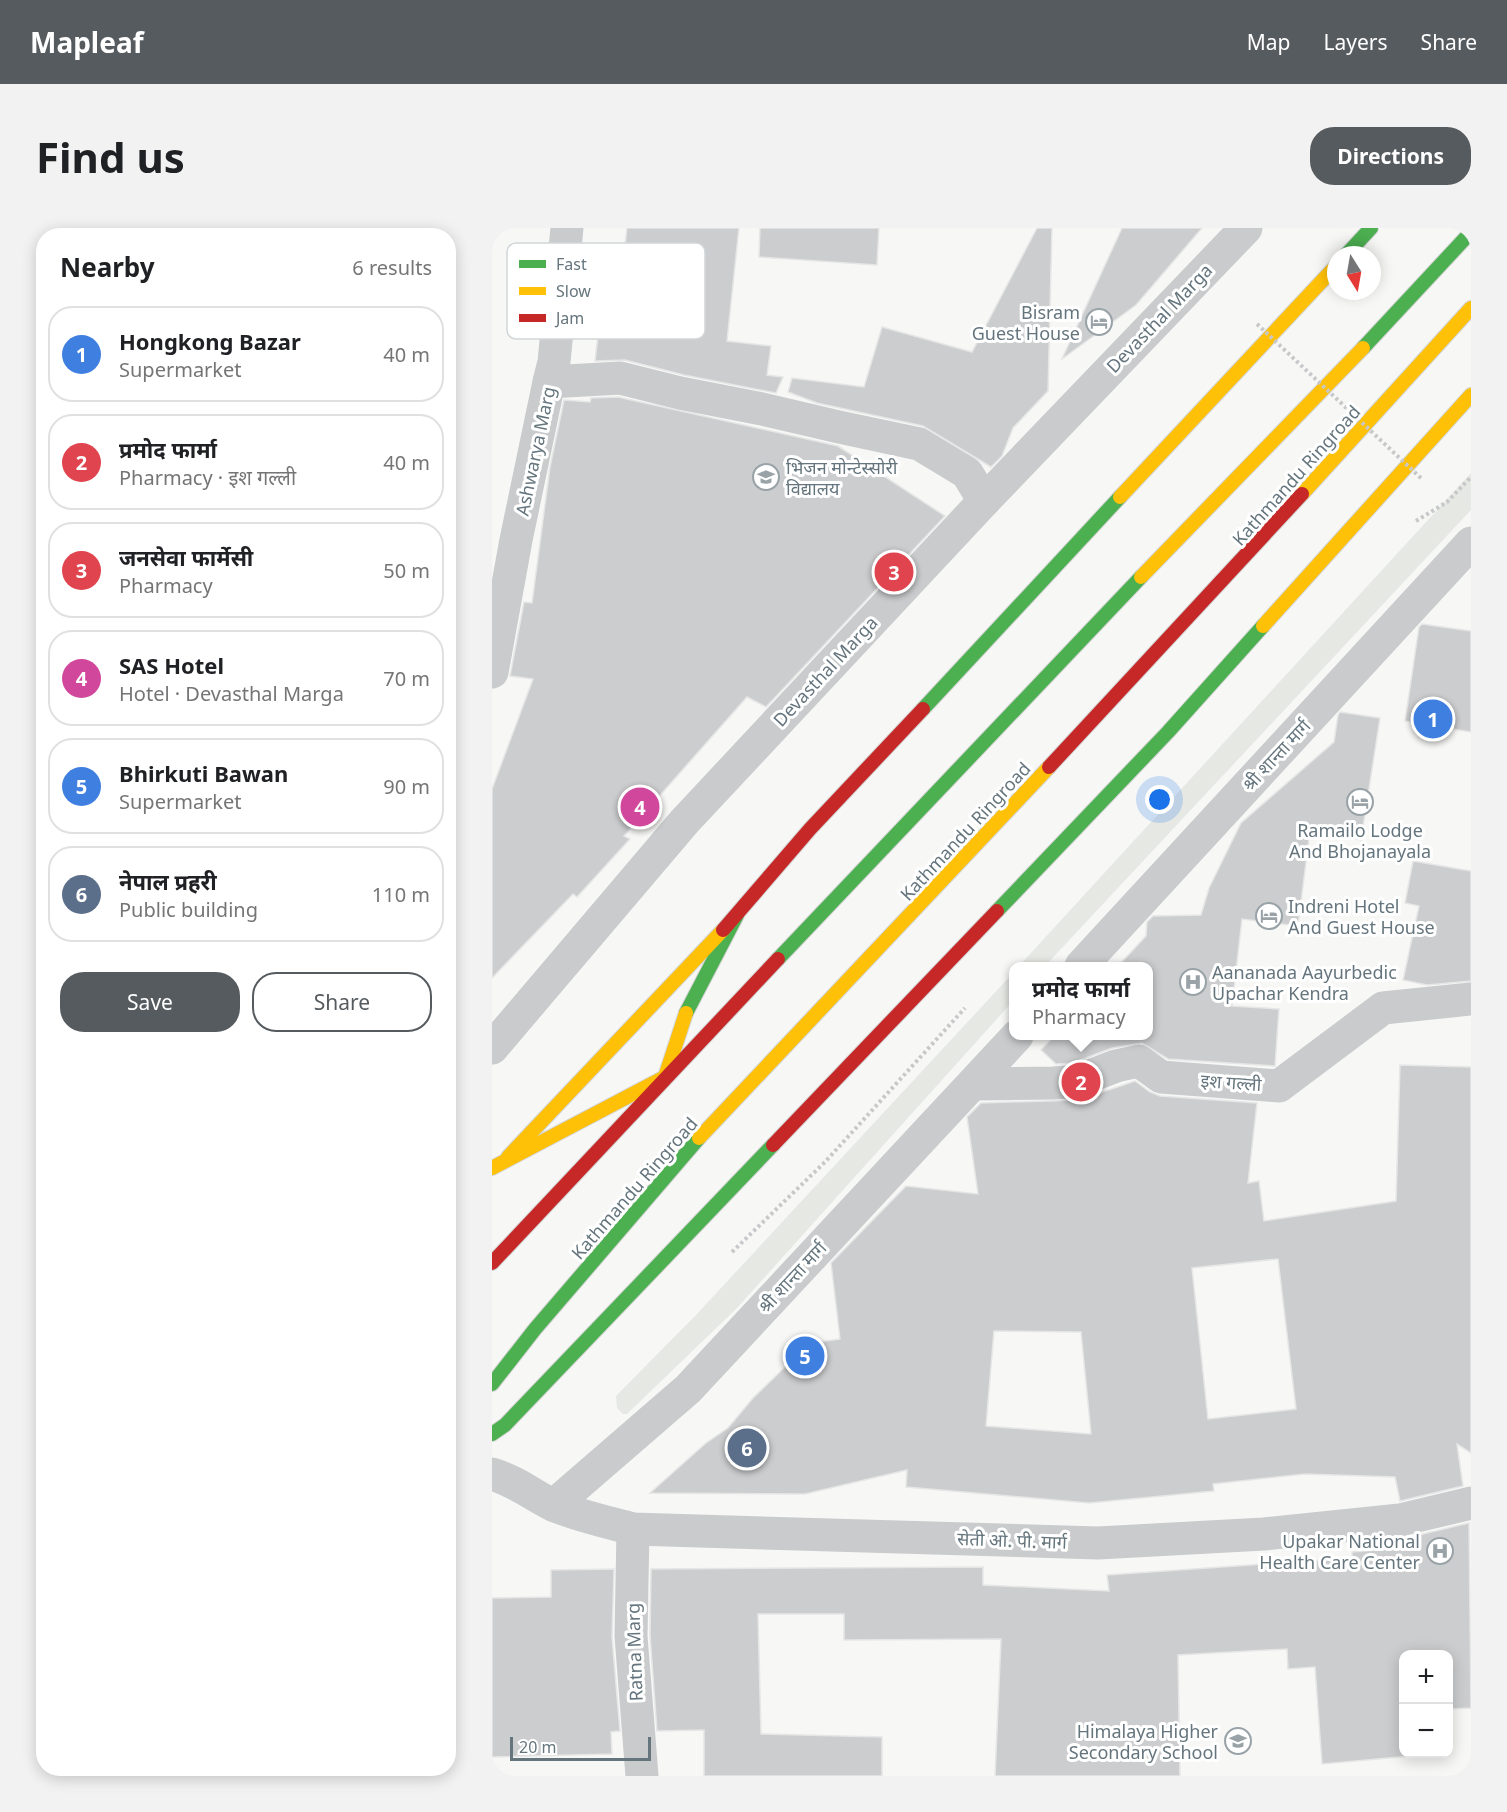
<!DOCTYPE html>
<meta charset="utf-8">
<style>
:root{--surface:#fff;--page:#f2f2f2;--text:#202124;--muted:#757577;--line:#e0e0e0;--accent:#565b5f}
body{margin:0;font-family:"Noto Sans","Noto Sans Devanagari",sans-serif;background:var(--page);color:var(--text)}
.controls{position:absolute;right:18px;bottom:18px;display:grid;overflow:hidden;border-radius:12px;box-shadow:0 3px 15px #0003}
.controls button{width:54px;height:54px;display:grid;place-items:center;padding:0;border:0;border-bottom:2px solid var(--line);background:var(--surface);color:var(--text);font:30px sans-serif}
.compass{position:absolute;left:835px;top:18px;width:54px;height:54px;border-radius:50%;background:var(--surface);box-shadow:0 3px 15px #0003;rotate:169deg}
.scale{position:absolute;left:18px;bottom:15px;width:141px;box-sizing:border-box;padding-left:6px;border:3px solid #65757d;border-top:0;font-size:16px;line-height:21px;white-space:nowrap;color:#65757d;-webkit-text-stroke:4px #fff;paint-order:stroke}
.you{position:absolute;left:668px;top:572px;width:21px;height:21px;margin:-15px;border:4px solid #fff;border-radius:50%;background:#1a73e8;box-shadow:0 0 0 9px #1a73e833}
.badge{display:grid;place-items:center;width:39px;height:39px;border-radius:50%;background:var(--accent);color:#fff;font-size:20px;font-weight:700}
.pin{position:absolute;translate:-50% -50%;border:3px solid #fff;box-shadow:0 2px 6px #0006}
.popup{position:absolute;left:517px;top:734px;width:144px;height:78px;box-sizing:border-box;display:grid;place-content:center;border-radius:12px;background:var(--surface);filter:drop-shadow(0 2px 4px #0005);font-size:20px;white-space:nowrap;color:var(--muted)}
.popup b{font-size:22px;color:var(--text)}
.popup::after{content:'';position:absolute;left:50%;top:100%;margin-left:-12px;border:12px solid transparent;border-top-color:var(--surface)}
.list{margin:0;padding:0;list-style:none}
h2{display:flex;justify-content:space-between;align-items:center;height:78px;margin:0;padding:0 24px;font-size:26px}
h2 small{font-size:20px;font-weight:400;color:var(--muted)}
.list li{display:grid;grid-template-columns:39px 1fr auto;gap:18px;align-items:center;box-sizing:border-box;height:96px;margin:0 12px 12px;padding:0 12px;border:2px solid var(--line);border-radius:24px}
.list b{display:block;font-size:22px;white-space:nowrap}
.list p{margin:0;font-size:20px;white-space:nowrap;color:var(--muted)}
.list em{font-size:20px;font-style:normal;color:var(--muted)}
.actions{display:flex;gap:12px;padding:18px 24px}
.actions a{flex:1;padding:14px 0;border:2px solid var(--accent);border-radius:24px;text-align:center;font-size:21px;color:var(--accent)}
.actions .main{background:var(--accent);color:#fff}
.map{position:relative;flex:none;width:979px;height:1548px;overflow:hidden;border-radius:24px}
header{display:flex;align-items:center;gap:36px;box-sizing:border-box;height:84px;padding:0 30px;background:var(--accent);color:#fff}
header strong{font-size:28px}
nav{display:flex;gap:33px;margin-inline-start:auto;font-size:21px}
.intro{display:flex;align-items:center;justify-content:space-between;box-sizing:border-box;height:144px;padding:0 36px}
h1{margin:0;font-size:42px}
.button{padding:15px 27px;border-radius:24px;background:var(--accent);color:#fff;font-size:21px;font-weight:700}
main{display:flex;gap:36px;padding:0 36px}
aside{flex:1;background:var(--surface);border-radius:24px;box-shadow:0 3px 15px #0003}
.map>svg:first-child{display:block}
.green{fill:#e6e8e4}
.building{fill:#cccdce;stroke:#e6e6e6;stroke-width:1.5;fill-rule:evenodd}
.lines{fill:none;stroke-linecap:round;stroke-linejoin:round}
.fast-casing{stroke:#d2d3d3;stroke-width:16}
.slow-casing{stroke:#d2d3d3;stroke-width:16}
.jam-casing{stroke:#d2d3d3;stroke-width:16}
.path{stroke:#c7c8c9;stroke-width:4;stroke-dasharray:3 3;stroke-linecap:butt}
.street{stroke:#c9cbcc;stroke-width:33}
.fast{stroke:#4caf50;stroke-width:14}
.slow{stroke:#ffc107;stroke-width:14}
.jam{stroke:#c62828;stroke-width:14}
.path-bridge{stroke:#c7c8c9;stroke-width:4;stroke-dasharray:3 3;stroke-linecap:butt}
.labels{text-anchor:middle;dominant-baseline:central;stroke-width:6;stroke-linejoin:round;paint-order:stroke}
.poi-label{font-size:18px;fill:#65757d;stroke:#fff;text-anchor:end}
.street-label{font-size:18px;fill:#65757d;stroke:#fff}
.key{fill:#fff;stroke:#d1d6d8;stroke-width:1.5}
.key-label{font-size:16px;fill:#65757d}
</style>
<header>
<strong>Mapleaf</strong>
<nav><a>Map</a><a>Layers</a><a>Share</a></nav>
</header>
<div class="intro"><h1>Find us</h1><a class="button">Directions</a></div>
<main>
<aside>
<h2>Nearby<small>6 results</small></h2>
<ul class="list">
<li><span class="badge" style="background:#3f7fe0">1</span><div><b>Hongkong Bazar</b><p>Supermarket</p></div><em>40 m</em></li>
<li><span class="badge" style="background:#e0444e">2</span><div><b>प्रमोद फार्मा</b><p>Pharmacy · इश गल्ली</p></div><em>40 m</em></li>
<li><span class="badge" style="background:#e0444e">3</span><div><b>जनसेवा फार्मेसी</b><p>Pharmacy</p></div><em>50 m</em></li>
<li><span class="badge" style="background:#d1479c">4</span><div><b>SAS Hotel</b><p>Hotel · Devasthal Marga</p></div><em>70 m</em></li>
<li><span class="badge" style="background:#3f7fe0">5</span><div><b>Bhirkuti Bawan</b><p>Supermarket</p></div><em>90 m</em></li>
<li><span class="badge" style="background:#5c6f8a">6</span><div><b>नेपाल प्रहरी</b><p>Public building</p></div><em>110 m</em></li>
</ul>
<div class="actions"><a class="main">Save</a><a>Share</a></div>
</aside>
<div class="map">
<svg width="979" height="1548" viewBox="0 0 979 1548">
<rect width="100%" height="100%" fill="#f7f7f6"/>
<g class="green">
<polygon points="979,245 979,282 553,738 527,738"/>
<polygon points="521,745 521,773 245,1080 135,1186 131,1186 125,1180 124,1168 204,1087"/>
</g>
<g class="building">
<polygon points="135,0 247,0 235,113 279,118 275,147 291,149 284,165 192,147 133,132 103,133 109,81 125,88"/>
<polygon points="268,0 387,0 385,37 267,29"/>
<polygon points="545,0 560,0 556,163 521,200 510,228 499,239 431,198 325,175 296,164 300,150 372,159 390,99 480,124"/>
<polygon points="630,0 710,0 644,77 570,131"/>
<polygon points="126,169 346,218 453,288 274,479 255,469 132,608 138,611 85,669 81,666 0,750 0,561 41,451 18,448 32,374 40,375 58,239 72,172 98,174 99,170"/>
<polygon points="930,396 979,403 979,504 913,493 927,399"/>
<polygon points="848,484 888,490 869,612 818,603 806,698 750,691 740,778 787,781 783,838 676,831 650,815 620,820 581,835 564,836 549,822 563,807 657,807 657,738 626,738 654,708 655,694 661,688 709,687 717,660 749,595 842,514 846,487"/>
<polygon points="921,633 979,643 979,753 935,757 911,752 927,678 913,675"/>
<path d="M 908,837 L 979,839 L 979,1225 L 965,1216 L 971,1258 L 908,1273 L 903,1249 L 813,1246 L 721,1256 L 722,1263 L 597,1275 L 414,1259 L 415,1242 L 313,1266 L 158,1265 L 214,1215 L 236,1200 L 261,1170 L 318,1115 L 348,1111 L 339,1035 L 414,958 L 486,966 L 475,889 L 489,875 L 587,872 L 643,853 L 658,864 L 668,868 L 765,875 L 756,955 L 767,953 L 772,993 L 904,973 ZM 786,1031 L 804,1181 L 716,1191 L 700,1040 ZM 502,1103 L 589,1104 L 599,1206 L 494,1198 Z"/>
<polygon points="977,1295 979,1480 957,1481 957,1426 912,1426 912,1526 919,1526 919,1528 830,1536 823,1439 796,1441 795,1421 686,1427 688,1548 503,1548 509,1411 352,1412 352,1386 266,1386 269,1506 390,1509 390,1548 212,1548 212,1502 165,1503 158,1407 159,1341 491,1339 491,1357 617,1363 615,1347 860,1330 860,1324 916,1319 914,1310"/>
<polygon points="122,1341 120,1409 128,1503 119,1504 120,1526 0,1529 0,1370 59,1369 59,1342"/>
</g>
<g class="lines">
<defs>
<g id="fast">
<polyline points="854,27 879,0"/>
<polyline points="871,120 979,4"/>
<polyline points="431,481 628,269"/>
<polyline points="505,683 676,504 771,398"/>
<polyline points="286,731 649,349"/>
<polyline points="194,785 245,687"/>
<polyline points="0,1156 43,1101 207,910"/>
<polyline points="0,1206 13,1197 281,917"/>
</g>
<g id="slow">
<polyline points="810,266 979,80"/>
<polyline points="628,269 844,38"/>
<polyline points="649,349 871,120"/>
<polyline points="771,398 979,167"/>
<polyline points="207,910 557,539"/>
<polyline points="16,929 231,702"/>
<polyline points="0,940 173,849 194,785"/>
</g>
<g id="jam">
<polyline points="557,539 810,266"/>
<polyline points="231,702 318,601 431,481"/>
<polyline points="281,917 505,683"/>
<polyline points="0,1035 286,731"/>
</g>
</defs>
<use href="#fast" class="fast-casing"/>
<use href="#slow" class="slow-casing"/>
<use href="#jam" class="jam-casing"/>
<g class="path">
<polyline points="924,293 955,274 979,249"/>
<polyline points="240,1024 333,934 473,780"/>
</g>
<g class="street">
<polyline points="57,154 128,150 188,165 270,181 347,199 427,216 475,245 492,273"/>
<polyline points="0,444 24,312 57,154 62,134 75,0"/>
<polyline points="589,738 979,315"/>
<polyline points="0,820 192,594 492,273 754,0"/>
<polyline points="481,856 562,855 585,853 624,838 647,833 669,849 787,858 891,780 979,771"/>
<path d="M 0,1246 C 26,1254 40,1267 63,1278 C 88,1288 115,1294 141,1301 L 606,1315 L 772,1306 L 908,1292 L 979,1275"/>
<polyline points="62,1277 196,1161 525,808"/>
<polyline points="141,1301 139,1408 150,1548"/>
</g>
<use href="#fast" class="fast"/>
<use href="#slow" class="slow"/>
<use href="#jam" class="jam"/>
<polyline class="path-bridge" points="765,96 931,252"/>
</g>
<defs>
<symbol id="hotel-ring" viewBox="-11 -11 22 22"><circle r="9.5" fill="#fff" stroke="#98a2a7" stroke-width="1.5"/><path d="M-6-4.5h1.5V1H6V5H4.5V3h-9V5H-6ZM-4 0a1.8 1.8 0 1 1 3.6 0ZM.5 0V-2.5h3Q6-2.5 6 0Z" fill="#98a2a7"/></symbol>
<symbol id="school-ring" viewBox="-11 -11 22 22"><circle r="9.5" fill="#fff" stroke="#98a2a7" stroke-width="1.5"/><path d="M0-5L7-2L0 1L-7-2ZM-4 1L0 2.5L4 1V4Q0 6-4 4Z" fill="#98a2a7"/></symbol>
<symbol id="hospital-ring" viewBox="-11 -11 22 22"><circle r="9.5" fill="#fff" stroke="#98a2a7" stroke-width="1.5"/><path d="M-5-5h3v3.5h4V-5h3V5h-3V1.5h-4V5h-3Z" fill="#98a2a7"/></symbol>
</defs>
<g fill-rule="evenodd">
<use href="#hotel-ring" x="592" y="79" width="30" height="30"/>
<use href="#school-ring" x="259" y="234" width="30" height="30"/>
<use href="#hotel-ring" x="853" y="559" width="30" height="30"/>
<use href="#hotel-ring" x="762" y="673" width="30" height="30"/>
<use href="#hospital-ring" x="686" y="739" width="30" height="30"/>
<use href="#hospital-ring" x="933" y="1308" width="30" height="30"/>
<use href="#school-ring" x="731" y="1498" width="30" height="30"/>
</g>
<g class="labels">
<g class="poi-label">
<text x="588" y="84">Bisram<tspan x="588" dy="21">Guest House</tspan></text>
<text x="294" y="239" text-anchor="start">भिजन मोन्टेस्सोरी<tspan x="294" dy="21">विद्यालय</tspan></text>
<text x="868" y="602" text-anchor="middle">Ramailo Lodge<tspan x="868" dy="21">And Bhojanayala</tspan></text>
<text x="796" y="678" text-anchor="start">Indreni Hotel<tspan x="796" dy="21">And Guest House</tspan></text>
<text x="720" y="744" text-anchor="start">Aananada Aayurbedic<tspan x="720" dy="21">Upachar Kendra</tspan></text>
<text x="928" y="1313">Upakar National<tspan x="928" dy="21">Health Care Center</tspan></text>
<text x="726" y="1503">Himalaya Higher<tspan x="726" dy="21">Secondary School</tspan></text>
</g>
<g class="street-label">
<text transform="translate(667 90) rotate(-46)">Devasthal Marga</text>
<text transform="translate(43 223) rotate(-78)">Ashwarya Marg</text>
<text transform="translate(804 247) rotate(-48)">Kathmandu Ringroad</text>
<text transform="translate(333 443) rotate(-47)">Devasthal Marga</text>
<text transform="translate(784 527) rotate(-47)">श्री शान्ता मार्ग</text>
<text transform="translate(473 603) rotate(-47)">Kathmandu Ringroad</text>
<text transform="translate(739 854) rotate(4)">इश गल्ली</text>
<text transform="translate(142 960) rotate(-49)">Kathmandu Ringroad</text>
<text transform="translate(300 1049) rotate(-47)">श्री शान्ता मार्ग</text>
<text transform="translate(520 1312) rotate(2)">सेती ओ. पी. मार्ग</text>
<text transform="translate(142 1424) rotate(-92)">Ratna Marg</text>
</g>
</g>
<rect x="15" y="15" width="198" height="96" rx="9" class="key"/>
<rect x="27" y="32" width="27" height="8" fill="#4caf50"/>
<rect x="27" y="59" width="27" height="8" fill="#ffc107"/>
<rect x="27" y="86" width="27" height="8" fill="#c62828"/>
<g class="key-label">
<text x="64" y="42">Fast</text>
<text x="64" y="69">Slow</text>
<text x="64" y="96">Jam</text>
</g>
</svg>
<div class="controls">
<button>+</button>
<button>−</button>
</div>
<svg class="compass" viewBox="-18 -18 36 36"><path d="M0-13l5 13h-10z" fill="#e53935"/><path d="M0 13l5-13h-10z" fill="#757577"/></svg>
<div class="scale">20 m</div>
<div class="you"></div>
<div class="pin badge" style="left:941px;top:491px;background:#3f7fe0">1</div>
<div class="pin badge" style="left:589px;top:854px;background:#e0444e">2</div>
<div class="popup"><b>प्रमोद फार्मा</b>Pharmacy</div>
<div class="pin badge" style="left:402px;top:344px;background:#e0444e">3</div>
<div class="pin badge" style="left:148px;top:579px;background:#d1479c">4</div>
<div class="pin badge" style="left:313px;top:1128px;background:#3f7fe0">5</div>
<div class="pin badge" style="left:255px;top:1220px;background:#5c6f8a">6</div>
</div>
</main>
